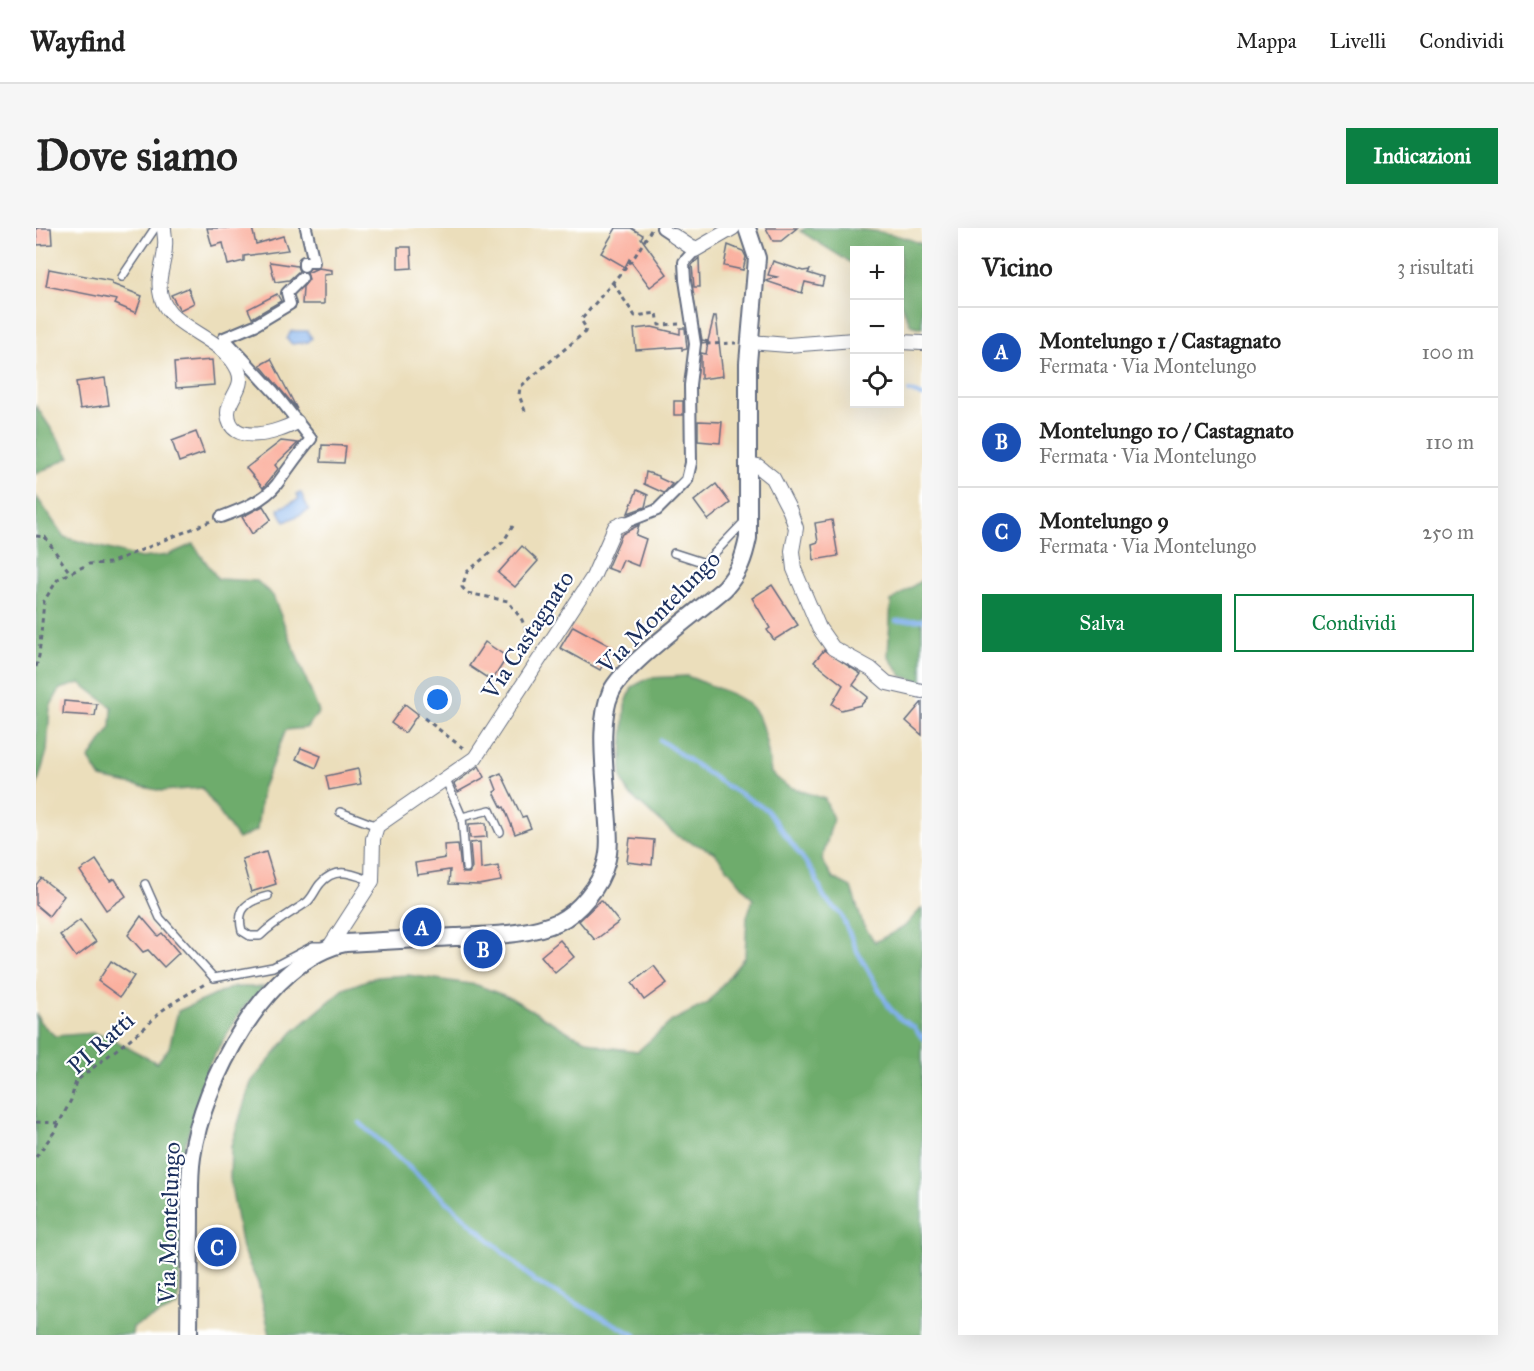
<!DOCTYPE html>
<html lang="it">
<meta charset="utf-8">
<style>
:root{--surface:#fff;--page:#f6f6f6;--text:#222;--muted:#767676;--line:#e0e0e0;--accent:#0b8043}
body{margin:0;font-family:"IM FELL Great Primer",serif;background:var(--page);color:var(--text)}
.controls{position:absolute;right:18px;top:18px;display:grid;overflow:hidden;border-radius:0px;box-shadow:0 6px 24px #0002}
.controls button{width:54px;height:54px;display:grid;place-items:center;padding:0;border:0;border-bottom:2px solid var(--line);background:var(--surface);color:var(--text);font:30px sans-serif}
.you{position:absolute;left:402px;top:472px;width:21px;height:21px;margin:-15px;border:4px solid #fff;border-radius:50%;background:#1a73e8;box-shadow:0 0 0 9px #1a73e833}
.badge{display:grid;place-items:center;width:39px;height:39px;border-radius:50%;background:var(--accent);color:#fff;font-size:20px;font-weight:700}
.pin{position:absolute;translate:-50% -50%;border:3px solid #fff;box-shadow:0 2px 6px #0006}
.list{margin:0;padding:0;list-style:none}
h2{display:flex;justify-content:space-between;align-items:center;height:78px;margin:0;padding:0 24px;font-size:26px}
h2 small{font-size:20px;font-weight:400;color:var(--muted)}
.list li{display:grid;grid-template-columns:39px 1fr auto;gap:18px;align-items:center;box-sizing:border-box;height:90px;padding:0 24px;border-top:2px solid var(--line)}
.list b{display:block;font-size:22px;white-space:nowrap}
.list p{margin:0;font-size:20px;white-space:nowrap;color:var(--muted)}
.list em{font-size:20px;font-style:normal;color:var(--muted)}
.actions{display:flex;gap:12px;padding:18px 24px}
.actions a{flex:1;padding:14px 0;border:2px solid var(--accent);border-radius:0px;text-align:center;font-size:21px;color:var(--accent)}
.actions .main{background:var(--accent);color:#fff}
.icon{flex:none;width:33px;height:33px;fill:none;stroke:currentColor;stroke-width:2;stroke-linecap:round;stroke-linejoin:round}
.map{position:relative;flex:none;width:886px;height:1107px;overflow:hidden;border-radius:0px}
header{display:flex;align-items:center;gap:36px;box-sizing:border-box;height:84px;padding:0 30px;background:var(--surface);border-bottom:2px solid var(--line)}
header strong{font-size:28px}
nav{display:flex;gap:33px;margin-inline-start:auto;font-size:21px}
.intro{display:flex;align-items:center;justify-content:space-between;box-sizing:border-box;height:144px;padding:0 36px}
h1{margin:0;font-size:42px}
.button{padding:15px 27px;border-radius:0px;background:var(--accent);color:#fff;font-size:21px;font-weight:700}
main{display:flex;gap:36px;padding:0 36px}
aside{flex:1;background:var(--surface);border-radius:0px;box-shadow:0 6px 24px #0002}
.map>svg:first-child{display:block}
.forest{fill:#6eac6c;stroke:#446e65;stroke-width:1.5}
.water{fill:#81b0eb;stroke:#4e70a4;stroke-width:1.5}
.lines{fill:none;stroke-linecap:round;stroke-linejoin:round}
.stream{stroke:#81b0eb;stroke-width:4.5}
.building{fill:#faae9c}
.service-casing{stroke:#646c7f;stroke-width:10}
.pedestrian-casing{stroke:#646c7f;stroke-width:14}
.minor-casing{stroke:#646c7f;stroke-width:16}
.tertiary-casing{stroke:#646c7f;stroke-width:20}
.path{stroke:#646c7f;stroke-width:3;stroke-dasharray:4.5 4.5;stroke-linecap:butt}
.service{stroke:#fff;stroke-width:7}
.pedestrian{stroke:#fff;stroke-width:10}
.minor{stroke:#fff;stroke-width:14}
.tertiary{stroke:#fff;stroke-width:16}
.labels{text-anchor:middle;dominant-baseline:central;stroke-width:4.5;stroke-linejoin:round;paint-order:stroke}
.street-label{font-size:24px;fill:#1b2f5e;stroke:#fff}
</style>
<header>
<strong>Wayfind</strong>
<nav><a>Mappa</a><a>Livelli</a><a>Condividi</a></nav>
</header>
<div class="intro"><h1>Dove siamo</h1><a class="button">Indicazioni</a></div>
<main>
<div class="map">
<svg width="886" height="1107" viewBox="0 0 886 1107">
<rect width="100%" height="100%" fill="#fff"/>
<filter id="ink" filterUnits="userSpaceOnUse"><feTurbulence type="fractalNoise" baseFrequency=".0167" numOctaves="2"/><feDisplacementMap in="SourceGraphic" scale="12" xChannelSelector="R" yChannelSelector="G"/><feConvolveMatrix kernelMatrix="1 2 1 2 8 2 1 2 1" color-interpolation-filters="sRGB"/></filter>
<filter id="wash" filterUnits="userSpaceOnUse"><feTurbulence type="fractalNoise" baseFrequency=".008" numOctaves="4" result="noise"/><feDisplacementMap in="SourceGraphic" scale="24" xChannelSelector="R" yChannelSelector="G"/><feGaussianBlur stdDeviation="1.35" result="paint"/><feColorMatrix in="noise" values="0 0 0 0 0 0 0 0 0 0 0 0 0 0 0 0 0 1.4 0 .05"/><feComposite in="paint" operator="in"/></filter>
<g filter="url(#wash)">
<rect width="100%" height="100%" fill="#ebdebb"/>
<g class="forest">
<path d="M 771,0 C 811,0 849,0 886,16 L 886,100 L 875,97 L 864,74 L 864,22 L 818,22 L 818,37 L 764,3 Z"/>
<polygon points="0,178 34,229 0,246"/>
<polygon points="0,268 28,309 105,330 132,327 157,316 182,351 221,353 237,368 283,484 270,500 250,502 226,561 221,602 202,611 166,560 126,563 65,550 53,531 75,499 76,479 44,455 24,461 14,479 11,523 0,560"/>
<polygon points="886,352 886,454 866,448 852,428 855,373"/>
<path d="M 651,448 C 718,475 725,470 735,545 L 751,558 L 789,571 L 797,591 L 786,632 L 797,650 L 815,659 L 827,697 L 839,714 L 868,699 L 886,680 L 886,1107 L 234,1107 L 222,1055 L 206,1021 L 194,951 L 195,918 L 215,854 L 257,804 L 308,761 L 339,749 L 372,747 L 441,757 L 475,770 L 536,806 L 568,819 L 602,823 L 636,793 L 672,775 L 685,759 L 709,728 L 711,689 L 717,671 L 678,624 L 641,608 L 593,566 L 585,549 L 589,478 L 596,459 L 613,450 Z"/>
<polygon points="197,759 228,759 206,781 173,836 149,917 142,1078 97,1099 96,1107 0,1107 0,785 4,794 19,808 58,805 78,812 121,835 133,820 142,783"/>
</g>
<g class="water">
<polygon points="255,103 271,103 276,110 272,114 256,116 251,111"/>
<polygon points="265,265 273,282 249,294 242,281 263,271 261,266"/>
</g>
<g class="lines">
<g class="stream">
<polyline points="873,163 886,168"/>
<polyline points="860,393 886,392"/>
<polyline points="624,512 689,557 730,581 777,644 789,671 805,686 821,723 853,779 864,791 878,799 886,810"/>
<polyline points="324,895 500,1054 599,1107"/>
</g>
</g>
<g id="blocks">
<g class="building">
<polygon points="0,0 15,0 16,16 1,17"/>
<polygon points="171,0 216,0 220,16 247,8 252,22 208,28 208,33 192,37 187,15 176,18"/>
<polygon points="580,0 595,0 607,7 605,10 631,46 614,59 593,31 589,39 565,25"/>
<polygon points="730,0 761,0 745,13 737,13"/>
<polygon points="692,17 707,23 710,29 707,42 688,38"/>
<polygon points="362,19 375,19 376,40 362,41"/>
<polygon points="663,30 664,59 658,59 656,37"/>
<polygon points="737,33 767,43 774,42 772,45 788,50 786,58 769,54 766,65 730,53 741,49 732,47"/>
<polygon points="234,34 261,38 263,43 253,52 239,54"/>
<polygon points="282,40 296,42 296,46 288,47 288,76 266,76 267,59 273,51 271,45"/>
<polygon points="13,41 76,53 76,56 106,68 100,85 79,76 81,72 10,58"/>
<polygon points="152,60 158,75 144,82 135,67"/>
<polygon points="241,66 245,73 216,90 212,81"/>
<polygon points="678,88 680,88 687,148 665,151 665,125 670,126 672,114 666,115 664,101 666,112 672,113"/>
<polygon points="616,99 644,106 644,100 649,100 651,121 646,122 646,119 600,122 598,101"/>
<polygon points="235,131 261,181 224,137"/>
<polygon points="176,132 178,157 140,160 138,135"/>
<polygon points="69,150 73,177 44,181 40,154"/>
<rect x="638" y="173" width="9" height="14"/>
<polygon points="662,193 686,194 684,215 662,213"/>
<polygon points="160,204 168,225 143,234 136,213"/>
<polygon points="245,213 262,215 239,237 242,241 227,260 210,240"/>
<polygon points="286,217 310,218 308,235 285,234"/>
<polygon points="610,244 623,248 623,250 636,256 628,265 608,256"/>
<polygon points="680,256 694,275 672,292 658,273"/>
<polygon points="601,262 612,267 609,279 592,285"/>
<polygon points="227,278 235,291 216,306 206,289"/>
<polygon points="796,292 802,328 778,332 776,316 782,314 779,295"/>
<polygon points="603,297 600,307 610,311 602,338 587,332 582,344 571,340 586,306"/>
<polygon points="486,318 502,333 479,359 462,345"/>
<polygon points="736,357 762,397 738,412 731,402 734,400 716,370"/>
<polygon points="537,398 576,419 564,442 524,420"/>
<polygon points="449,414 471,429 456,453 433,438"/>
<polygon points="788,422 825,446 817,457 832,469 825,477 805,482 796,476 807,457 778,434"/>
<polygon points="28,473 61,476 59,488 27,486"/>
<polygon points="886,474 886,507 870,493"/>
<polygon points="369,476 382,486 369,505 355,495"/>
<polygon points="265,520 285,528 280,540 260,531"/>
<polygon points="443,538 449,549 422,564 418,556"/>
<polygon points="322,541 325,556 293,562 290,548"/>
<polygon points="465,545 486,589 490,588 495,600 479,606 468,579 466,580 458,564 461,562 456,549"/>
<polygon points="450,595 451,609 434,610 433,596"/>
<polygon points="594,610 618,612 616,637 591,634"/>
<polygon points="444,614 445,641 462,638 465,653 443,657 413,656 414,642 381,647 379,635 409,630 408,617 422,616 425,641 427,645 433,645 436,640 434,615"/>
<polygon points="230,624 240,656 215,664 206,631"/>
<polygon points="60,632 74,653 79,651 90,668 70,682 44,643"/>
<polygon points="5,650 28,668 13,688 0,677 0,657"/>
<polygon points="565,672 583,694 559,712 543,693"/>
<polygon points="105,688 122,708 126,705 143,725 128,739 112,722 107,724 92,707"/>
<polygon points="44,692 60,714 40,729 24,707"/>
<polygon points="524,712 538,729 519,745 505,728"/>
<polygon points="75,733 98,748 84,769 62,753"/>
<polygon points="618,738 631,755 608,772 596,755"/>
</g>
</g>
</g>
<g filter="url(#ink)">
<use href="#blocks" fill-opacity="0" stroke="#646c7f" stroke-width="1.5"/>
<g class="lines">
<defs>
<g id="service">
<polyline points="86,49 119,0"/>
<polyline points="638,325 669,335 709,293"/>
<polyline points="409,550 426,589 430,640"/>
<polyline points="304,584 341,598"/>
<polyline points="426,589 454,582 464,604"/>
<polyline points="109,656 124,690 178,750 237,739 277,718 285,718"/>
<path d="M 232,668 C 211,673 200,681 206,703 L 214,708 L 224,708 C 239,693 252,687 270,675 C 276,671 279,662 284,656 C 299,637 317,646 336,653"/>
</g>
<g id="pedestrian">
<polyline points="626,0 638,8"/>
<polyline points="268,38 268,34 278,34 270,0"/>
<path d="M 185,289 C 204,282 228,273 241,256 C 253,240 262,226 275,211 L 238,164 L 188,110 L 219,97 L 254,76 L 251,65 L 266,50"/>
<polyline points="588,295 621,282 651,252 655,235 654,157 659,116 649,52 648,34 659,22"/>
</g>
<g id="minor">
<path d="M 128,0 C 128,6 130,12 129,18 C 129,36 120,49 125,68 C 133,101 187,108 202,142 C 210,159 192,170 192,185 C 193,220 244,204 261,194"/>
<polyline points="638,8 659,22 697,0"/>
<polyline points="714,114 752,117 818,112"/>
<polyline points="864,114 886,115"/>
<polyline points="713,236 722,238 737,250 754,283 760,300 756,323 758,341 783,400 797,420 835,441 851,455 886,463"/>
<polyline points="294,718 336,653 337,611 341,598 439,530 557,349 579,299 588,295"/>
</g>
<path id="tertiary" d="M 153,1107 C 153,1068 154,1028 154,989 C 154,969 153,949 156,929 C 166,855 230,731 310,715 C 346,713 383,711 419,709 C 453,707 491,708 522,694 C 543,684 564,658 570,635 C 575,618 572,599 571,581 C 570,547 561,494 575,464 C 588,436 662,384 689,360 C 703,344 708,330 712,310 L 712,135 L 721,30 L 711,0"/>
</defs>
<use href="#service" class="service-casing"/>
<use href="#pedestrian" class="pedestrian-casing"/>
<use href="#minor" class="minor-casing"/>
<use href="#tertiary" class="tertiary-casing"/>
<g class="path">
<polyline points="577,55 599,88 621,85 623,97 643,96"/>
<polyline points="670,116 700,115"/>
<polyline points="489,183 483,167 484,159 549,104 550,100 545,92 599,28 615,2"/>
<polyline points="477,298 467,314 431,344 426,359 431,365 472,373 486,392 496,417"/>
<polyline points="0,308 9,309 34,345"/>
<polyline points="0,439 3,428 8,373 22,351 53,336 74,335 175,293"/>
<polyline points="388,490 427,520"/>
<polyline points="0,894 22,895"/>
<path d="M 0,929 L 19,903 L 35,872 L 40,853 L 112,797 C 127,777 149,769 170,755"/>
</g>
<use href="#service" class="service"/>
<use href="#pedestrian" class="pedestrian"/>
<use href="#minor" class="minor"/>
<use href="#tertiary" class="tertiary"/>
</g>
</g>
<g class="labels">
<g class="street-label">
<text transform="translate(623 384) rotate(-45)">Via Montelungo</text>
<text transform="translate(492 407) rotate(-57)">Via Castagnato</text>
<text transform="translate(65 815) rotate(-42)">PI Ratti</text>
<text transform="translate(133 995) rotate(-88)">Via Montelungo</text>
</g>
</g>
</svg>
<div class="controls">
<button>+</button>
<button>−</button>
<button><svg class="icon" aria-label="locate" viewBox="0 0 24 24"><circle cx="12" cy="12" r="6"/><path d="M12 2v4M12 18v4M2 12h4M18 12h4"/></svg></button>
</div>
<div class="you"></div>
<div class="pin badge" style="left:386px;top:699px;background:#1a4fb4">A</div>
<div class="pin badge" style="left:447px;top:721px;background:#1a4fb4">B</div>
<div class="pin badge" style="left:181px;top:1019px;background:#1a4fb4">C</div>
</div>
<aside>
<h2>Vicino<small>3 risultati</small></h2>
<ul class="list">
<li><span class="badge" style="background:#1a4fb4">A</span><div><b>Montelungo 1 / Castagnato</b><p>Fermata · Via Montelungo</p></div><em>100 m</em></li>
<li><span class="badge" style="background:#1a4fb4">B</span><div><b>Montelungo 10 / Castagnato</b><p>Fermata · Via Montelungo</p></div><em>110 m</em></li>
<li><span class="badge" style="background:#1a4fb4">C</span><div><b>Montelungo 9</b><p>Fermata · Via Montelungo</p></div><em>250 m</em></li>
</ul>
<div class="actions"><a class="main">Salva</a><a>Condividi</a></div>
</aside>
</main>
